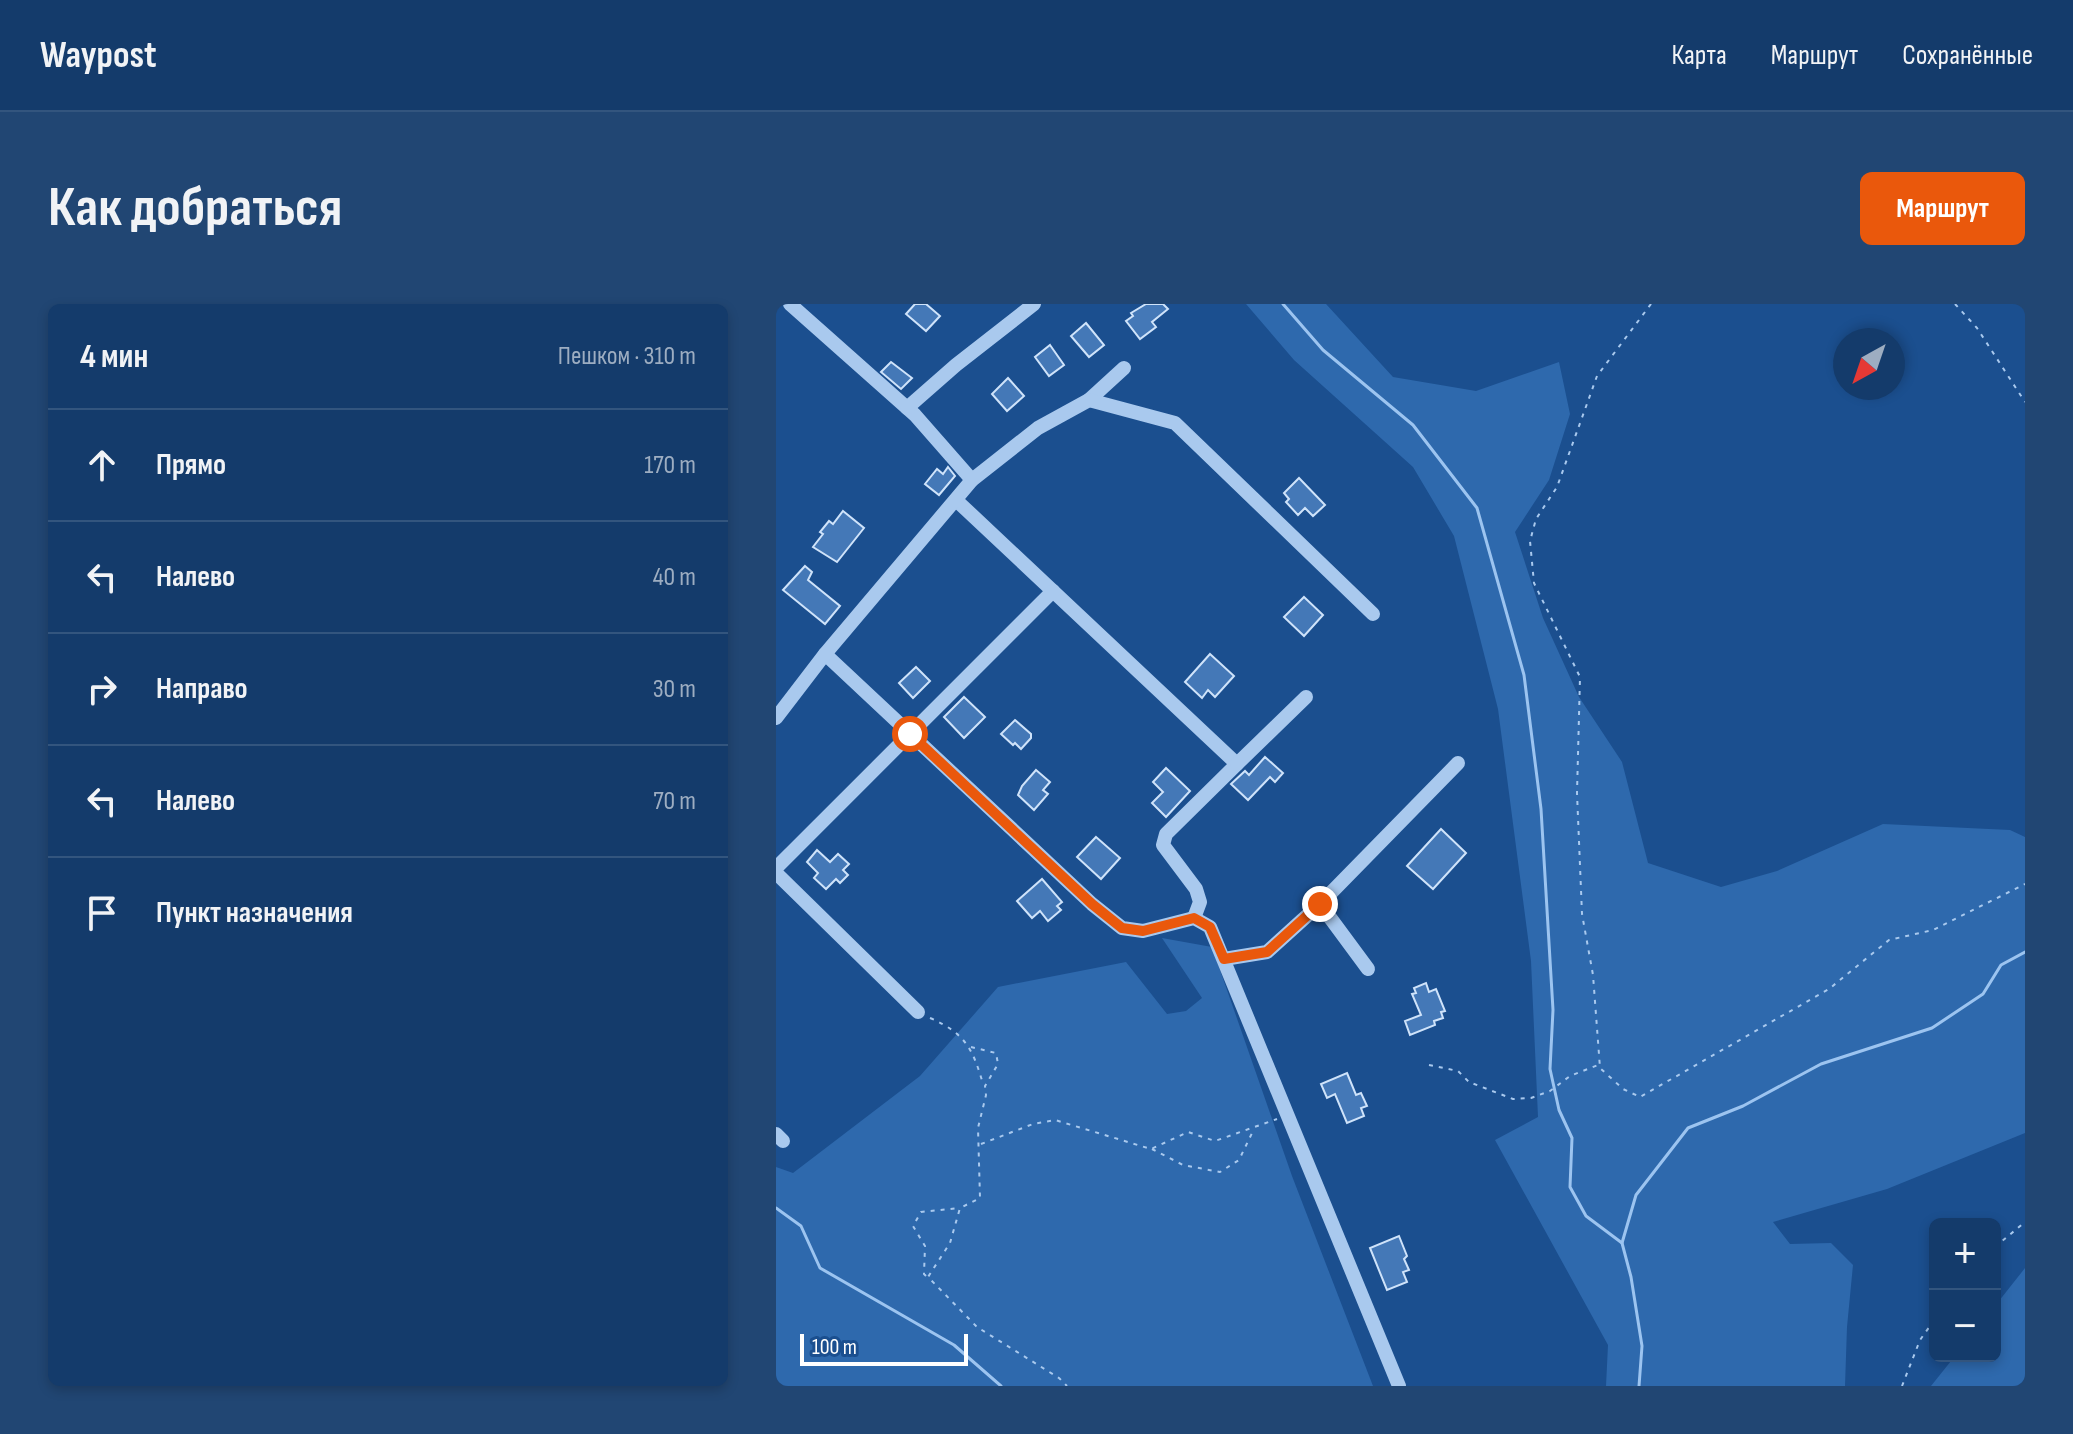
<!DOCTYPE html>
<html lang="ru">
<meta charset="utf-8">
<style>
:root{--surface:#143b6b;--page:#214673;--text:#f1f3f6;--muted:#9dadc1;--line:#33557e;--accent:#ea580c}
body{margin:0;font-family:"Sofia Sans Condensed",sans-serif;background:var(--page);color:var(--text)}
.controls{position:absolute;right:24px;bottom:24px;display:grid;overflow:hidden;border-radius:12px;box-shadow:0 4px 12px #0003}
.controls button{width:72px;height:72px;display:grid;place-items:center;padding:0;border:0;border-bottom:2px solid var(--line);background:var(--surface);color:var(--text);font:40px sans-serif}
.compass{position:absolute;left:1057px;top:24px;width:72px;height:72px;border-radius:50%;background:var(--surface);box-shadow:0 4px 12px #0003;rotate:220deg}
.scale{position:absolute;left:24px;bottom:20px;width:168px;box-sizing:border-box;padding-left:8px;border:4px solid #fff;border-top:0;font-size:22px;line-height:28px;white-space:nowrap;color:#fff;-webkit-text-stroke:6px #1b4f8f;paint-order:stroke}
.stop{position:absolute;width:24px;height:24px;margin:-18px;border:6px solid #ea580c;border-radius:50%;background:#fff}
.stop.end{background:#ea580c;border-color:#fff;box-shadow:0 2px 8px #0008}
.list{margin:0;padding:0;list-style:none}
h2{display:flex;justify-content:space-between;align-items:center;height:104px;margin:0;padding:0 32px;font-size:34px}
h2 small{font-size:26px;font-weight:400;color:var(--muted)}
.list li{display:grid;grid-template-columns:52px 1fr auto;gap:24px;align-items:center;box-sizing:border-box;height:112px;padding:0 32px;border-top:2px solid var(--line)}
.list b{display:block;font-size:30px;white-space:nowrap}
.list em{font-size:26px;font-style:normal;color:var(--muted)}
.icon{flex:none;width:44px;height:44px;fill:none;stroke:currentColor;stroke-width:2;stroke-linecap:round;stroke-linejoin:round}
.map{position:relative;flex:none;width:1249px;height:1082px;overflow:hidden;border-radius:12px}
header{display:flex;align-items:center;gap:48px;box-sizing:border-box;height:112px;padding:0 40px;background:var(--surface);border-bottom:2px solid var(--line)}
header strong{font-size:38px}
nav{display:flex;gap:44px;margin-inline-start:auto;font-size:28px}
.intro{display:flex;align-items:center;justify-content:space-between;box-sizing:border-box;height:192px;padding:0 48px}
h1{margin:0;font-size:56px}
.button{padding:20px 36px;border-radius:12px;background:var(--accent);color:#fff;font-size:28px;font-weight:700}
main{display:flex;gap:48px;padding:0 48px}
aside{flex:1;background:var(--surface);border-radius:12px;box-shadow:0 4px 12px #0003}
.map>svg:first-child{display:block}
.green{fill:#2e69ad}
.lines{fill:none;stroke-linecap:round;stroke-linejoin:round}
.stream{stroke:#9cc4f0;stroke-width:3}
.building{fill:#4478b7;stroke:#cfe3fa;stroke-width:2}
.path{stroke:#a9c9ee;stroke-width:2;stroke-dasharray:4 6;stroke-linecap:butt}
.minor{stroke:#a9c9ee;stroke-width:14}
.route{stroke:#ea580c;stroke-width:10}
</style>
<header>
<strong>Waypost</strong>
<nav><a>Карта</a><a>Маршрут</a><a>Сохранённые</a></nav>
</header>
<div class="intro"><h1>Как добраться</h1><a class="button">Маршрут</a></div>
<main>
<aside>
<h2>4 мин<small>Пешком · 310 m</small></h2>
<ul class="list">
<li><svg class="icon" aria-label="ahead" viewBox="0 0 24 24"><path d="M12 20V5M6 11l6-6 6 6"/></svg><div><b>Прямо</b></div><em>170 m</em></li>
<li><svg class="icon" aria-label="left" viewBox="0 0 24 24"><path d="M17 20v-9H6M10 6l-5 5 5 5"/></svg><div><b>Налево</b></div><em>40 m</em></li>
<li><svg class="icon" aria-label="right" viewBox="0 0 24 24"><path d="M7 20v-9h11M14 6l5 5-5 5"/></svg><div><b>Направо</b></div><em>30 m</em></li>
<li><svg class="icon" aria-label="left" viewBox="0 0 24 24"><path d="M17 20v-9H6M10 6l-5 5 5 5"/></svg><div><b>Налево</b></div><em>70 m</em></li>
<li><svg class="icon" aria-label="arrive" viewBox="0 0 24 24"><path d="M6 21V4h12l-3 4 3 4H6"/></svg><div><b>Пункт назначения</b></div></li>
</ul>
</aside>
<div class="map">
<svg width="1249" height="1082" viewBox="0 0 1249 1082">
<rect width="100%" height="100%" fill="#1b4f8f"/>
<g class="green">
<polygon points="470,0 550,0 617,73 700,87 783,58 794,110 773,176 739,228 767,314 803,393 846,458 872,559 945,583 1001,567 1107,520 1234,526 1249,533 1249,829 1111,885 997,918 1014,940 1055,939 1077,961 1071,1023 1069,1082 830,1082 832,1041 719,836 762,813 755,657 722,405 678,232 637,163 518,56"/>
<polygon points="386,634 436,643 516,872 597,1082 0,1082 0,863 17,869 144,772 222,683 350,658 391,710 410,707 426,694"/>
<polygon points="1249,964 1249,1082 1155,1082 1179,1052 1219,1052 1219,1002"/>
</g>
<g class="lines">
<g class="stream">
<polyline points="507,0 547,46 637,121 701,204 748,371 765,505 777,706 774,765 783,806 796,834 794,883 810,912 846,939"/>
<polyline points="0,904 25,922 44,964 178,1041 225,1082"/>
<polyline points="863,1082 866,1042 855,973 846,939 860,891 912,824 967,802 1045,760 1156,724 1207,690 1225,661 1249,648"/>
</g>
</g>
<g class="building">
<polygon points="139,0 150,0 164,12 150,27 130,10"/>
<polygon points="370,0 387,0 392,5 376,18 380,23 364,35 350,17 357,12 355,9"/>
<polygon points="310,19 328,41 313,53 295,32"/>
<polygon points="274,41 288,61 273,72 259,53"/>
<polygon points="115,58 136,74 125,85 105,68"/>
<polygon points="232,74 248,92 231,107 216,90"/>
<polygon points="172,163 179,172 163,191 149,180 161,165 167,170"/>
<polygon points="523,174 549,201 537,212 529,204 522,211 510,198 513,195 508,189"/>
<polygon points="67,207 88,224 61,258 37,243 47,230 44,228 53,217 57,220"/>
<polygon points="29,262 36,268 32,276 64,302 49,320 7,286"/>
<polygon points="528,293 547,311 528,332 508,313"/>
<polygon points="434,350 458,372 439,393 432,386 426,394 409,378"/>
<polygon points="140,363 154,377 137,394 123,379"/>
<polygon points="188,393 209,413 188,434 168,413"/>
<polygon points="239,416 255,430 255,434 245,445 239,439 237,441 225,430"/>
<polygon points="489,453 507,469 499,478 494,473 472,496 455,480 469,467 473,471"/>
<polygon points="390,464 414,487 390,513 376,499 387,488 377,478"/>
<polygon points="260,466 274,478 267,486 272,490 258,506 242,491 246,482"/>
<polygon points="665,525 690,549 657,585 631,562"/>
<polygon points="320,533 344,554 325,575 301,553"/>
<polygon points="41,546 54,558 62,550 73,560 67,566 72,571 64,579 60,575 50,585 38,574 42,569 31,558"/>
<polygon points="266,575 286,598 281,602 285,606 272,617 264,607 256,614 241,597"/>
<polygon points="650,679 653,688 660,685 669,707 665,708 667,714 658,717 659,721 634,731 629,717 645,711 636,690 640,689 638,684"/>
<polygon points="571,769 580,791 585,789 591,802 585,804 588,812 571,819 559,790 551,794 545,780"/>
<polygon points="623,932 631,952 628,955 633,966 627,968 631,978 611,986 594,944"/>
</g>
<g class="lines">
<g class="path">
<polyline points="875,0 821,72 781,183 760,215 754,237 758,279 804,373 801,489 806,610 817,671 824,764 847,785 864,793 1053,685 1113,636 1157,626 1249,580"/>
<polyline points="1179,0 1201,24 1249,98"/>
<path d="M 154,714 C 189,729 197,745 207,780"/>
<polyline points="195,743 220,749 222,760 209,782 210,791 202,824 204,894 184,904 174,939 152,973 201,1023 283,1074 291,1082"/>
<polyline points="653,761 682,767 693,778 737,795 755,794 774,787 794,772 822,761"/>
<polyline points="205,840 257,820 279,816 375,845 412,828 439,837 501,815"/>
<polyline points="376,845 407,861 444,868 463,856 478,825"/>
<polyline points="1219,943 1249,918"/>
<polyline points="150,972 148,970 149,942 137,922 145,908 183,904"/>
<polyline points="1126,1082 1144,1036 1159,1015"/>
</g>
<g class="minor">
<polyline points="14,0 139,111 196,176"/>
<polyline points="313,96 348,64"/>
<polyline points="131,104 180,61 258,0"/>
<polyline points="180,196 461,460 390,530 387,541 420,585 424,598 418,614"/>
<polyline points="49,350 316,600 346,624 367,627 418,614 434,623 623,1082"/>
<polyline points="0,414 49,350 196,176 262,124 313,96 399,119 597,310"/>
<polyline points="461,460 530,393"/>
<polyline points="0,564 277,287"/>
<polyline points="0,569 142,708"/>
<polyline points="544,600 592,665"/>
<polyline points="448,655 491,648 544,600 682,459"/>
<polyline points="0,830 7,837"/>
</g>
</g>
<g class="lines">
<polyline class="route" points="134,430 316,600 346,624 367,627 418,614 434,623 448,655 491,648 544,600"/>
</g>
</svg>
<div class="controls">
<button>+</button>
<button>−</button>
</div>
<svg class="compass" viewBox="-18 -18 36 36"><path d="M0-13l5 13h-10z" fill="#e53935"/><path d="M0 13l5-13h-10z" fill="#9dadc1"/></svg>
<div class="scale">100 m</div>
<div class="stop" style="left:134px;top:430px"></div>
<div class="stop end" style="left:544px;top:600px"></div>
</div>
</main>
